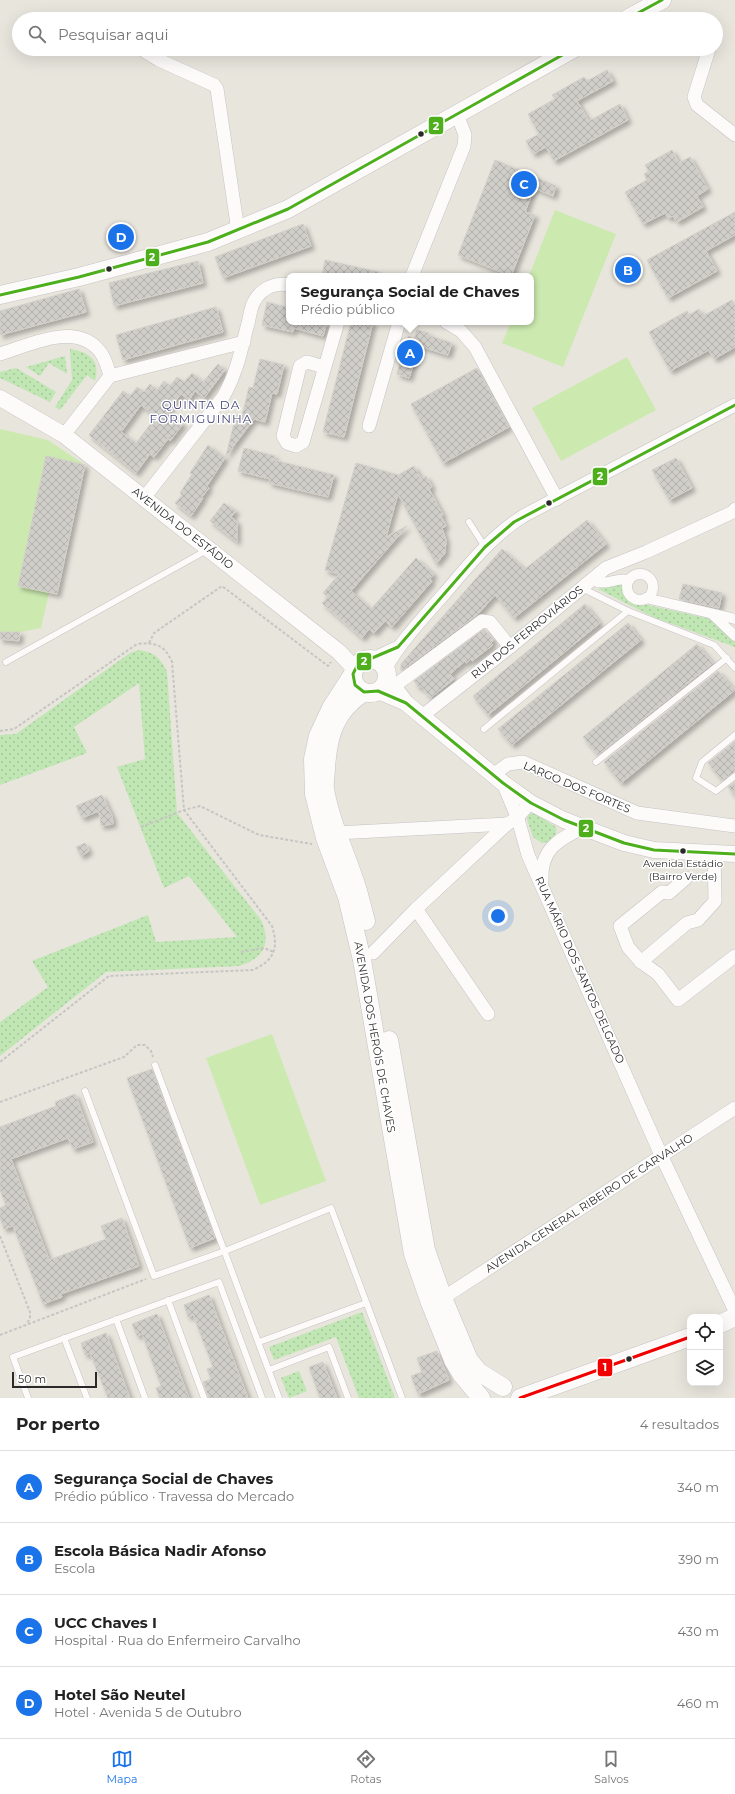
<!DOCTYPE html>
<html lang="pt">
<meta charset="utf-8">
<style>
:root{--surface:#fff;--page:#f2f2f2;--text:#222;--muted:#767676;--line:#e0e0e0;--accent:#1a73e8}
body{margin:0;font-family:Montserrat,sans-serif;background:var(--page);color:var(--text)}
.controls{position:absolute;right:12px;bottom:12px;display:grid;overflow:hidden;border-radius:8px;box-shadow:0 4px 16px #0002}
.controls button{width:36px;height:36px;display:grid;place-items:center;padding:0;border:0;border-bottom:1px solid var(--line);background:var(--surface);color:var(--text);font:20px sans-serif}
.scale{position:absolute;left:12px;bottom:10px;width:85px;box-sizing:border-box;padding-left:4px;border:2px solid #292929;border-top:0;font-size:11px;line-height:14px;white-space:nowrap;color:#292929;-webkit-text-stroke:3px #fff;paint-order:stroke}
.you{position:absolute;left:498px;top:916px;width:14px;height:14px;margin:-10px;border:3px solid #fff;border-radius:50%;background:#1a73e8;box-shadow:0 0 0 6px #1a73e833}
.badge{display:grid;place-items:center;width:26px;height:26px;border-radius:50%;background:var(--accent);color:#fff;font-size:13px;font-weight:700}
.pin{position:absolute;translate:-50% -50%;border:2px solid #fff;box-shadow:0 1px 4px #0006}
.popup{position:absolute;left:286px;top:273px;width:248px;height:52px;box-sizing:border-box;display:grid;place-content:center;border-radius:8px;background:var(--surface);filter:drop-shadow(0 1px 3px #0005);font-size:13px;white-space:nowrap;color:var(--muted)}
.popup b{font-size:15px;color:var(--text)}
.popup::after{content:'';position:absolute;left:50%;top:100%;margin-left:-8px;border:8px solid transparent;border-top-color:var(--surface)}
.list{margin:0;padding:0;list-style:none}
h2{display:flex;justify-content:space-between;align-items:center;height:52px;margin:0;padding:0 16px;font-size:17px}
h2 small{font-size:13px;font-weight:400;color:var(--muted)}
.list li{display:grid;grid-template-columns:26px 1fr auto;gap:12px;align-items:center;box-sizing:border-box;height:72px;padding:0 16px;border-top:1px solid var(--line)}
.list b{display:block;font-size:15px;white-space:nowrap}
.list p{margin:0;font-size:13px;white-space:nowrap;color:var(--muted)}
.list em{font-size:13px;font-style:normal;color:var(--muted)}
.icon{flex:none;width:22px;height:22px;fill:none;stroke:currentColor;stroke-width:2;stroke-linecap:round;stroke-linejoin:round}
.map{position:relative;flex:none;width:735px;height:1398px;overflow:hidden}
.search{position:absolute;background:var(--surface);box-shadow:0 4px 16px #0002;left:12px;right:12px;top:12px;height:44px;display:flex;align-items:center;gap:10px;box-sizing:border-box;padding:0 14px;border-radius:22px;color:var(--muted);font-size:15px}
.sheet{height:340px;background:var(--surface)}
nav{display:flex;justify-content:space-around;align-items:center;box-sizing:border-box;height:56px;border-top:1px solid var(--line);background:var(--surface);font-size:11px;color:var(--muted)}
nav a{display:grid;justify-items:center;gap:2px}
nav .on{color:var(--accent)}
.map>svg:first-child{display:block}
.grass{fill:url(#grass-dots)}
.pitch{fill:#cceab0}
.building{fill:url(#building-cross-hatch);stroke:#d3d0ca;fill-rule:evenodd;filter:url(#shadow)}
.lines{fill:none;stroke-linecap:round;stroke-linejoin:round}
.service-casing{stroke:#c5c3c3;stroke-width:7}
.pedestrian-casing{stroke:#c5c3c3;stroke-width:11}
.minor-casing{stroke:#c5c3c3;stroke-width:14}
.tertiary-casing{stroke:#c5c3c3;stroke-width:17}
.secondary-casing{stroke:#c5c3c3;stroke-width:19}
.path{stroke:#c6c5c4;stroke-width:2;stroke-dasharray:3 2;stroke-linecap:butt}
.service{stroke:#fcfbfa;stroke-width:6}
.pedestrian{stroke:#fcfbfa;stroke-width:10}
.minor{stroke:#fcfbfa;stroke-width:13}
.tertiary{stroke:#fcfbfa;stroke-width:16}
.secondary{stroke:#fcfbfa;stroke-width:18}
.bus-1-casing{stroke:#fff;stroke-width:6}
.bus-2-casing{stroke:#fff;stroke-width:6}
.bus-1{stroke:#4eaf1d;stroke-width:3}
.bus-2{stroke:#f20000;stroke-width:3}
.bus-dot{fill:#292929;stroke:#fff;stroke-width:1.5}
.labels{text-anchor:middle;dominant-baseline:central;stroke-width:3;stroke-linejoin:round;paint-order:stroke}
.bus-label{font-size:10px;fill:#292929;stroke:#fff}
.street-label{font-size:11px;fill:#292929;stroke:#fff}
.neighbourhood-label{font-size:12px;letter-spacing:1px;fill:#46477c;stroke:#fff}
.line-badge{stroke:#fff;stroke-width:1.5}
.badge-label{font-size:11px;text-anchor:middle;font-weight:bold;fill:#fff}
</style>
<div class="map">
<svg width="735" height="1398" viewBox="0 0 735 1398">
<defs>
<pattern id="grass-dots" width="8" height="8" patternUnits="userSpaceOnUse"><rect width="8" height="8" fill="#c0e6b3"/><path d="M2 2h.1M6 6h.1" fill="none" stroke="#a5c59a" stroke-width="1.8" stroke-linecap="round"/></pattern>
<pattern id="building-cross-hatch" width="8" height="8" patternUnits="userSpaceOnUse"><rect width="8" height="8" fill="#d0cec9"/><path d="M0 0l8 8M0 8l8-8" fill="none" stroke="#b3b1ad"/></pattern>
<filter id="shadow"><feDropShadow dx="3.5" dy="3.5" stdDeviation="2" flood-color="#0004"/></filter>
</defs>
<rect width="100%" height="100%" fill="#e8e5dd"/>
<g class="grass">
<path d="M 70,349 C 89,352 101,360 95,381 L 87,375 L 60,410 L 55,407 L 72,380 Z"/>
<polygon points="65,356 67,374 49,363 40,376 26,367"/>
<polygon points="16,368 56,392 50,402 0,378 0,372"/>
<polygon points="625,582 624,587 628,597 639,603 715,620 735,640 735,647 653,617 598,589"/>
<path d="M 139,650 C 154,652 161,658 167,672 L 177,813 L 261,920 C 272,944 263,959 239,966 L 106,972 L 0,1056 L 0,1022 L 48,987 L 32,961 L 148,915 L 156,942 L 237,937 L 189,876 L 164,888 L 117,767 L 145,759 L 139,683 L 74,727 L 87,753 L 0,785 L 0,735 L 16,734 L 130,653 Z"/>
<path d="M 534,813 L 556,827 C 558,836 551,842 542,843 L 533,837 L 527,819 L 529,814 Z"/>
<polygon points="362,1312 395,1398 359,1398 336,1337 274,1360 269,1347"/>
<polygon points="299,1371 307,1391 289,1398 281,1378"/>
</g>
<g class="pitch">
<polygon points="555,210 616,234 563,367 502,343 511,322 531,322 531,276 529,276"/>
<polygon points="627,357 656,410 561,461 532,408"/>
<polygon points="0,429 48,440 85,465 57,594 49,593 41,628 20,632 19,641 0,639"/>
<polygon points="272,1034 326,1181 260,1205 206,1058"/>
</g>
<g class="building">
<polygon points="607,70 613,81 577,101 589,121 620,104 628,120 554,161 546,147 533,154 526,141 539,134 528,114 555,99 552,95 584,77 587,81"/>
<polygon points="672,150 679,163 690,157 708,189 697,196 703,207 677,222 673,216 668,218 665,213 643,224 625,192 647,180 644,174 649,171 645,165"/>
<polygon points="495,160 556,186 553,196 534,188 525,212 535,215 511,276 458,255"/>
<polygon points="735,212 735,235 706,251 717,271 668,298 647,260"/>
<polygon points="303,224 311,246 223,278 215,257"/>
<polygon points="325,260 379,272 379,276 322,276"/>
<polygon points="198,261 203,283 114,306 109,283"/>
<polygon points="79,289 86,312 0,335 0,311"/>
<polygon points="732,300 735,305 735,347 714,359 709,350 670,371 649,332 687,311 689,315 699,309 703,316"/>
<polygon points="267,302 289,308 289,322 327,322 323,336 294,328 293,332 262,325"/>
<polygon points="216,307 223,332 123,360 116,335"/>
<polygon points="351,322 373,322 344,437 323,432"/>
<polygon points="417,330 429,333 428,335 452,343 448,355 419,346 409,378 397,374 405,343 409,336 414,340"/>
<polygon points="260,359 284,365 277,394 272,393 265,422 254,419 226,456 236,415 242,416 249,387 253,388"/>
<path d="M 218,364 L 225,370 L 204,398 L 195,391 L 189,400 L 181,394 L 167,412 L 183,424 L 170,441 L 168,439 L 154,457 L 150,454 L 136,473 L 89,435 L 123,391 L 130,396 L 137,387 L 144,392 L 150,384 L 157,390 L 164,381 L 170,386 L 177,377 L 184,382 L 192,373 L 203,382 ZM 141,405 L 156,417 L 136,443 L 121,432 Z"/>
<polygon points="477,368 509,427 443,463 411,404"/>
<polygon points="208,445 225,458 207,486 209,488 202,497 203,498 191,516 175,503 182,495 180,493 192,474 190,473"/>
<polygon points="244,448 275,456 274,460 334,475 328,497 269,483 270,479 238,471"/>
<polygon points="46,456 85,465 57,594 18,586"/>
<polygon points="676,458 692,488 669,500 652,470"/>
<polygon points="356,463 398,475 414,466 421,479 426,476 432,487 429,489 443,515 441,516 446,526 442,528 446,540 445,553 436,564 398,494 386,537 407,526 351,591 371,609 416,558 434,574 430,579 432,581 392,627 385,621 374,633 369,629 362,638 322,603 328,597 323,593 339,574 325,570"/>
<polygon points="224,503 236,511 231,517 237,522 237,542 210,521"/>
<polygon points="587,520 606,544 514,618 495,595 478,614 401,671 401,664 502,549 525,569"/>
<polygon points="683,584 722,593 719,608 679,599"/>
<polygon points="585,604 600,623 488,715 473,696"/>
<polygon points="628,623 641,640 512,745 498,729"/>
<polygon points="484,629 494,640 491,643 493,645 472,661 471,659 466,663 465,661 450,674 454,679 430,698 421,686 419,688 414,681"/>
<polygon points="0,632 20,632 19,641 0,639"/>
<polygon points="697,644 713,663 598,755 583,737"/>
<polygon points="718,671 735,690 621,783 604,762"/>
<polygon points="735,741 735,772 722,780 708,763"/>
<polygon points="735,782 735,796 728,787"/>
<polygon points="102,795 112,816 113,824 101,826 99,811 82,818 76,806"/>
<polygon points="85,843 89,851 81,856 76,847"/>
<polygon points="152,1069 215,1238 190,1248 127,1078"/>
<polygon points="75,1094 93,1142 73,1149 68,1138 11,1159 49,1260 106,1239 101,1226 122,1218 139,1266 61,1294 62,1297 43,1304 13,1226 4,1229 0,1218 0,1208 6,1205 0,1190 0,1127 56,1106 55,1102"/>
<polygon points="209,1295 248,1398 209,1398 203,1382 211,1379 207,1369 213,1367 193,1315 188,1317 184,1305"/>
<polygon points="157,1314 189,1398 160,1398 156,1388 161,1386 142,1334 137,1336 132,1324"/>
<polygon points="106,1333 130,1398 108,1398 90,1353 85,1355 81,1343"/>
<polygon points="437,1351 449,1380 418,1394 411,1376 422,1372 417,1358"/>
<polygon points="323,1362 337,1398 320,1398 309,1367"/>
</g>
<g class="lines">
<defs>
<g id="service">
<polyline points="469,522 485,547"/>
<polyline points="582,588 628,611 714,645 735,668"/>
<polyline points="6,662 207,550"/>
<polyline points="484,729 628,611"/>
<polyline points="735,735 702,762 696,778 716,791 735,776"/>
<polyline points="596,762 727,658"/>
<polyline points="155,1065 279,1398"/>
<polyline points="85,1091 154,1276 225,1251 331,1208 402,1398"/>
<polyline points="168,1300 204,1398"/>
<polyline points="116,1319 145,1398"/>
<polyline points="64,1338 87,1398"/>
<polyline points="259,1342 366,1303"/>
<polyline points="269,1370 329,1347 348,1398"/>
<polyline points="28,1398 13,1357 219,1282 262,1398"/>
</g>
<g id="pedestrian">
<circle cx="640" cy="587" r="13"/>
<path d="M 592,580 C 606,587 615,577 629,580"/>
<polyline points="646,598 735,619"/>
<polyline points="712,614 735,636"/>
</g>
<g id="minor">
<polyline points="141,49 159,60 214,85 217,89 238,231"/>
<polyline points="709,49 694,97 697,105 735,135"/>
<polyline points="412,276 464,146 465,135 457,114"/>
<polyline points="446,322 461,331 475,347 557,499"/>
<path d="M 0,354 C 30,345 78,320 101,353 C 106,360 108,368 110,376"/>
<polyline points="324,367 307,362 300,366 283,436 287,443 296,446 303,442 338,322"/>
<polyline points="369,426 399,322"/>
<polyline points="64,435 110,376 244,342"/>
<path d="M 144,498 L 223,397 C 236,375 241,351 247,327 C 250,318 250,307 255,300 C 262,288 276,282 289,285"/>
<polyline points="373,659 398,647"/>
<path d="M 385,669 C 401,641 423,618 444,594 C 469,565 492,535 525,515 L 735,405"/>
<polyline points="393,687 482,621 490,622 510,647"/>
<polyline points="422,716 510,647 606,568 646,552 733,512 735,509"/>
<polyline points="493,775 508,764 523,762 637,813 735,826"/>
<polyline points="503,783 518,819 528,855 661,1155 735,1311"/>
<polyline points="336,833 507,824"/>
<polyline points="686,878 669,893 662,892 620,926 628,947 641,962 658,974 678,1000 735,956"/>
<path d="M 542,881 C 540,849 558,840 584,827"/>
<polyline points="416,909 488,1014"/>
<path d="M 373,953 L 416,909 L 507,824 C 520,818 521,811 531,803"/>
<polyline points="641,962 687,923 698,920 715,901 714,854"/>
<polyline points="443,1298 735,1108"/>
</g>
<g id="tertiary">
<polyline points="0,398 64,435 339,652 355,669"/>
<polyline points="387,678 406,703 503,783 531,803 564,820 624,843 654,850 735,854"/>
<polyline points="378,691 404,702"/>
</g>
<g id="secondary">
<polyline points="627,19 662,0"/>
<polyline points="0,295 79,277 208,242 288,209 573,49"/>
<circle cx="370" cy="676" r="17"/>
<polyline points="353,674 331,708 318,736 313,759 314,794 325,838 347,897 362,960 413,1254 430,1303 453,1360 462,1375 481,1398"/>
<path d="M 364,692 C 335,711 328,735 326,768 C 326,775 324,783 325,789 C 331,825 348,857 358,891 C 361,901 363,911 366,921"/>
<polyline points="389,1040 426,1250 443,1298 469,1360 479,1372 503,1387"/>
<polyline points="720,1324 735,1317"/>
<polyline points="520,1398 690,1337"/>
</g>
</defs>
<use href="#service" class="service-casing"/>
<use href="#pedestrian" class="pedestrian-casing"/>
<use href="#minor" class="minor-casing"/>
<use href="#tertiary" class="tertiary-casing"/>
<use href="#secondary" class="secondary-casing"/>
<g class="path">
<polyline points="149,643 154,633 222,586 328,666 331,662"/>
<path d="M 0,731 L 14,729 L 137,644 C 155,642 165,645 172,662 L 184,810 L 272,926 C 279,949 274,960 253,970 L 109,976 L 0,1062"/>
<polyline points="141,827 184,810 200,806 259,835 312,844"/>
<polyline points="241,952 264,948 274,952"/>
<polyline points="0,1102 124,1057 137,1045 145,1045 151,1051 153,1057"/>
<polyline points="0,1236 30,1312 30,1319 26,1324"/>
<polyline points="0,1335 146,1279"/>
</g>
<use href="#service" class="service"/>
<use href="#pedestrian" class="pedestrian"/>
<use href="#minor" class="minor"/>
<use href="#tertiary" class="tertiary"/>
<use href="#secondary" class="secondary"/>
<defs>
<g id="bus-1">
<polyline points="627,19 662,0"/>
<polyline points="0,295 79,277 208,242 288,209 573,49"/>
<polyline points="735,405 514,522 485,547 398,647 358,664 353,674 355,685 364,692 378,691 406,703 503,783 531,803 564,820 624,843 654,850 735,854"/>
</g>
<polyline id="bus-2" points="520,1398 690,1337"/>
</defs>
<use href="#bus-1" class="bus-1-casing"/>
<use href="#bus-2" class="bus-2-casing"/>
<use href="#bus-1" class="bus-1"/>
<use href="#bus-2" class="bus-2"/>
</g>
<g class="bus-dot">
<circle cx="421" cy="134" r="3.5"/>
<circle cx="109" cy="269" r="3.5"/>
<circle cx="549" cy="503" r="3.5"/>
<circle cx="683" cy="851" r="3.5"/>
<circle cx="629" cy="1359" r="3.5"/>
</g>
<g class="labels">
<g class="bus-label">
<text x="683" y="863">Avenida Estádio<tspan x="683" dy="13">(Bairro Verde)</tspan></text>
</g>
<g class="street-label">
<text transform="translate(183 528) rotate(38)">AVENIDA DO ESTÁDIO</text>
<text transform="translate(527 632) rotate(-39)">RUA DOS FERROVIÁRIOS</text>
<text transform="translate(577 787) rotate(23)">LARGO DOS FORTES</text>
<text transform="translate(580 970) rotate(66)">RUA MÁRIO DOS SANTOS DELGADO</text>
<text transform="translate(375 1037) rotate(80)">AVENIDA DOS HERÓIS DE CHAVES</text>
<text transform="translate(589 1203) rotate(-33)">AVENIDA GENERAL RIBEIRO DE CARVALHO</text>
</g>
<g class="neighbourhood-label">
<text x="201" y="404">QUINTA DA<tspan x="201" dy="14">FORMIGUINHA</tspan></text>
</g>
</g>
<g class="line-badge">
<rect x="428" y="116" width="16" height="19" rx="4" fill="#4eaf1d"/>
<rect x="145" y="248" width="15" height="19" rx="4" fill="#4eaf1d"/>
<rect x="592" y="467" width="16" height="19" rx="4" fill="#4eaf1d"/>
<rect x="356" y="652" width="16" height="19" rx="4" fill="#4eaf1d"/>
<rect x="578" y="819" width="16" height="19" rx="4" fill="#4eaf1d"/>
<rect x="597" y="1358" width="16" height="19" rx="4" fill="#f20000"/>
</g>
<g class="badge-label">
<text x="436" y="130">2</text>
<text x="152" y="261">2</text>
<text x="600" y="480">2</text>
<text x="364" y="665">2</text>
<text x="586" y="832">2</text>
<text x="605" y="1371">1</text>
</g>
</svg>
<div class="controls">
<button><svg class="icon" aria-label="locate" viewBox="0 0 24 24"><circle cx="12" cy="12" r="6"/><path d="M12 2v4M12 18v4M2 12h4M18 12h4"/></svg></button>
<button><svg class="icon" aria-label="layers" viewBox="0 0 24 24"><path d="M12 4l9 5-9 5-9-5zM3 14l9 5 9-5"/></svg></button>
</div>
<div class="scale">50 m</div>
<div class="you"></div>
<div class="pin badge" style="left:410px;top:353px">A</div>
<div class="popup"><b>Segurança Social de Chaves</b>Prédio público</div>
<div class="pin badge" style="left:628px;top:270px">B</div>
<div class="pin badge" style="left:524px;top:184px">C</div>
<div class="pin badge" style="left:121px;top:237px">D</div>
<div class="search"><svg class="icon" aria-label="search" viewBox="0 0 24 24"><circle cx="10" cy="10" r="6"/><path d="M15 15l6 6"/></svg>Pesquisar aqui</div>
</div>
<section class="sheet">
<h2>Por perto<small>4 resultados</small></h2>
<ul class="list">
<li><span class="badge">A</span><div><b>Segurança Social de Chaves</b><p>Prédio público · Travessa do Mercado</p></div><em>340 m</em></li>
<li><span class="badge">B</span><div><b>Escola Básica Nadir Afonso</b><p>Escola</p></div><em>390 m</em></li>
<li><span class="badge">C</span><div><b>UCC Chaves I</b><p>Hospital · Rua do Enfermeiro Carvalho</p></div><em>430 m</em></li>
<li><span class="badge">D</span><div><b>Hotel São Neutel</b><p>Hotel · Avenida 5 de Outubro</p></div><em>460 m</em></li>
</ul>
</section>
<nav>
<a class="on"><svg class="icon" aria-label="map" viewBox="0 0 24 24"><path d="M3 6l6-2 6 2 6-2v14l-6 2-6-2-6 2zM9 4v14M15 6v14"/></svg>Mapa</a>
<a><svg class="icon" aria-label="directions" viewBox="0 0 24 24"><path d="M12 3l9 9-9 9-9-9zM9 14v-3h6M13 9l2 2-2 2"/></svg>Rotas</a>
<a><svg class="icon" aria-label="saved" viewBox="0 0 24 24"><path d="M7 4h10v16l-5-4-5 4z"/></svg>Salvos</a>
</nav>
